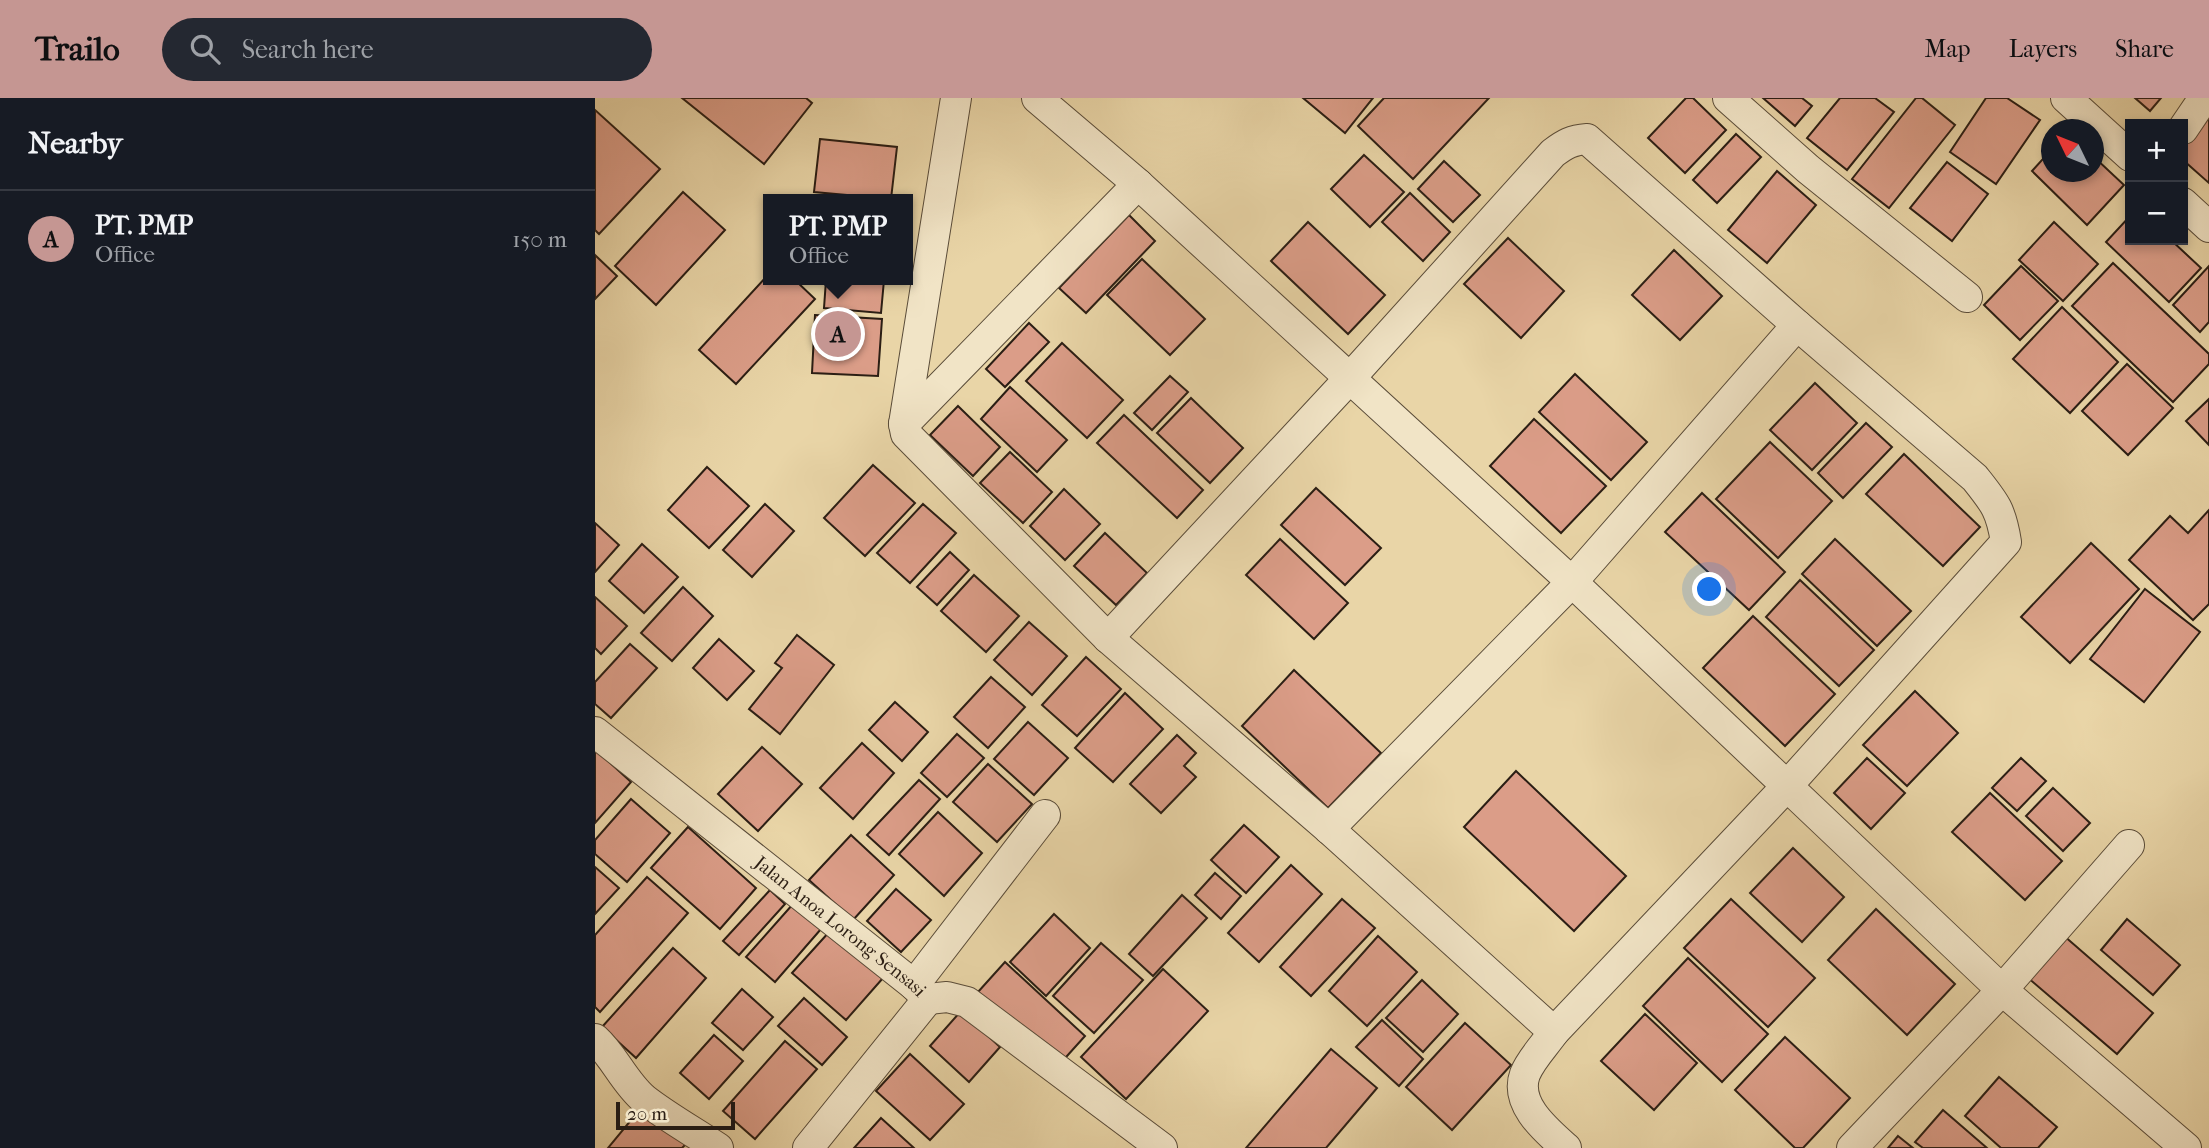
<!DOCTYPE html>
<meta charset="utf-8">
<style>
:root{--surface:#171b24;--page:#242831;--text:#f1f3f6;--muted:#9ea1a6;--line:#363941;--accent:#c59692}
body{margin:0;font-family:"IM FELL French Canon",serif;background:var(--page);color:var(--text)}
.controls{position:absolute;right:21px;top:21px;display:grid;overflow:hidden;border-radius:0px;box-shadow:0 4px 10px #0003}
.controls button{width:63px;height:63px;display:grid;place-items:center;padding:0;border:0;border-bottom:2px solid var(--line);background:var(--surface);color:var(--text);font:35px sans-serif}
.compass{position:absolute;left:1446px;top:21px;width:63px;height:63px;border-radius:50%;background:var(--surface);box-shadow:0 4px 10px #0003;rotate:313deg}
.scale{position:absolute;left:21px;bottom:18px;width:119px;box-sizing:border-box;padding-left:7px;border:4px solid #2b1e14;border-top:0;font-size:19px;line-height:24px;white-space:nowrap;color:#2b1e14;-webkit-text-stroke:5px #f1e4c6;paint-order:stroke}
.you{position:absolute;left:1115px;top:492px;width:24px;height:24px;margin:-18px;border:5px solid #fff;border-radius:50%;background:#1a73e8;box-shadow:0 0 0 10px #1a73e833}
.badge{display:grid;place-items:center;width:46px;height:46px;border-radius:50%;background:var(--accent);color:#111;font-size:23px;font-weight:700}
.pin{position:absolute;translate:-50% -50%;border:4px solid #fff;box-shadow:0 2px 7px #0006}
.popup{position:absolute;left:168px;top:96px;width:150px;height:91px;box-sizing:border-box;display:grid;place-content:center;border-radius:0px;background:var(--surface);filter:drop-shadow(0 2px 5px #0005);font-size:23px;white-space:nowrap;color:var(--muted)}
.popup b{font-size:26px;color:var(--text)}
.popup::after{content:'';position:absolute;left:50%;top:100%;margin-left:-14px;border:14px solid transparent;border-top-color:var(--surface)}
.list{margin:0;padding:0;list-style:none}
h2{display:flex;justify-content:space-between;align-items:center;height:91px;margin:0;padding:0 28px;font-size:30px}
h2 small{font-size:23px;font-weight:400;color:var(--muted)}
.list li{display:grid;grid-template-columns:46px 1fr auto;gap:21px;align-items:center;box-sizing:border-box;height:98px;padding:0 28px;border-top:2px solid var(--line)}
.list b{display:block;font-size:26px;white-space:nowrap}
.list p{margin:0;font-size:23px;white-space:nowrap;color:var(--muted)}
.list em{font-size:23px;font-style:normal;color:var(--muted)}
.icon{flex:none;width:38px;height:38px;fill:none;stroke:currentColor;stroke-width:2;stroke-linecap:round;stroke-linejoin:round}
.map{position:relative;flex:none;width:1614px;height:1050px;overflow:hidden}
header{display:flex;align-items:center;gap:42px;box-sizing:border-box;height:98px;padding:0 35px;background:var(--accent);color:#111}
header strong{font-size:33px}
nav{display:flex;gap:38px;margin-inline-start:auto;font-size:24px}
.search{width:490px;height:63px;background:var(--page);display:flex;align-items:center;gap:18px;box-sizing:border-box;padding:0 24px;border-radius:38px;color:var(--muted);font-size:26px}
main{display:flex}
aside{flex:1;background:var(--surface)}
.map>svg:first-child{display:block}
.building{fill:#db9d88;stroke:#2b1e14;stroke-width:2}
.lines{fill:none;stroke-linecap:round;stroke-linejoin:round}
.minor-casing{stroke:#5a4c39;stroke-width:32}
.minor{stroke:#f1e4c6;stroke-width:30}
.labels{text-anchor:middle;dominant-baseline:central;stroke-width:5;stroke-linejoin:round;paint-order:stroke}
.street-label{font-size:19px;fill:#2b1e14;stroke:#f1e4c6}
</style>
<header>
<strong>Trailo</strong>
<div class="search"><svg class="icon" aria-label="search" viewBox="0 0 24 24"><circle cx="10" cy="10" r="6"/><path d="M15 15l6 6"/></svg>Search here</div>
<nav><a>Map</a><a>Layers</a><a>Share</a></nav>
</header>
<main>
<aside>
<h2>Nearby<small></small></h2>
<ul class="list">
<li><span class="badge">A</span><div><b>PT. PMP</b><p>Office</p></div><em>150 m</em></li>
</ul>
</aside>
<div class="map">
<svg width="1614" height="1050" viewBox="0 0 1614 1050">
<rect width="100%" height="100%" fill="#e9d5a7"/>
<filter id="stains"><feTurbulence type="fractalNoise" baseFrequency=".00286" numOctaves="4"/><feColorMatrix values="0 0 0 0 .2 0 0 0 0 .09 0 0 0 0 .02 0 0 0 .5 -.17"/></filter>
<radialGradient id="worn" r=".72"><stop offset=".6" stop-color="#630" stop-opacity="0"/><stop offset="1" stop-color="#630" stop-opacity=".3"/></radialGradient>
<g class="building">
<polygon points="87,0 211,0 217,5 169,66"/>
<polygon points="708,0 778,0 750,35"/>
<polygon points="789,0 894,0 818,81 763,28"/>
<polygon points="1091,0 1098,0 1131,32 1090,75 1053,40"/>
<polygon points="1168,0 1207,0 1217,8 1200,28"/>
<polygon points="1245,0 1280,0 1299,14 1252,72 1212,40"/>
<polygon points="1321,0 1327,0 1360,27 1294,110 1257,81"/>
<polygon points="1391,0 1412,0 1445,22 1401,86 1355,54"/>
<polygon points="1540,0 1566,0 1555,13"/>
<polygon points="0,12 65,71 4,136 0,132"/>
<polygon points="1614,15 1614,85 1588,62 1588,45"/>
<polygon points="1141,36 1166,59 1122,105 1098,82"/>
<polygon points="225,41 302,49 296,101 219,94"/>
<polygon points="1456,52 1456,74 1498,74 1498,58 1529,87 1492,127 1437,73"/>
<polygon points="769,57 809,94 775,129 736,91"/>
<polygon points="849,63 885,97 858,124 823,91"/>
<polygon points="1352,64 1393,96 1357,143 1315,110"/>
<polygon points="1182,73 1221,107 1172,165 1133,132"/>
<polygon points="88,94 130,132 61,207 20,168"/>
<polygon points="815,95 855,134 828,163 787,124"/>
<polygon points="534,117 560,143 491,215 464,190"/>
<polygon points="1535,118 1535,142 1576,142 1606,170 1574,204 1511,144"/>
<polygon points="713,124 790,197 753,236 676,163"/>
<polygon points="1459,124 1503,166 1468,203 1424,162"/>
<polygon points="913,140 969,193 926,240 869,186"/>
<polygon points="1079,152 1127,198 1085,242 1037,197"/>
<polygon points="0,157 22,178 0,201"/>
<polygon points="547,161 610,221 575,257 512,197"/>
<polygon points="1518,165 1614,256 1614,266 1578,304 1477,208"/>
<polygon points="1426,168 1463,203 1425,242 1389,207"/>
<polygon points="1614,168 1614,224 1605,234 1578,207"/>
<polygon points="173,177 173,182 200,182 220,201 141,286 104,252"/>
<polygon points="231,182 289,182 286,215 229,210"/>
<polygon points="1467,209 1523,264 1475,315 1418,261"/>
<polygon points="220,217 287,221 283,278 217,275"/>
<polygon points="434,225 454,244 410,289 391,271"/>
<polygon points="467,245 528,302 492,340 431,283"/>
<polygon points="1532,266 1578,310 1533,357 1487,313"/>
<polygon points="980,276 1052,344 1016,382 944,314"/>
<polygon points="575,278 593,294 557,332 539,315"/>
<polygon points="1220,285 1262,325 1217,372 1175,332"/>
<polygon points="415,289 472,342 442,374 386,321"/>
<polygon points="596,300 648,350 615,385 562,335"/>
<polygon points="1614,301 1614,347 1591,323"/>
<polygon points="363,308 405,349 378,378 335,337"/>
<polygon points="529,317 608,392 582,420 502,345"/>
<polygon points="939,321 1011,388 966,435 895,368"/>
<polygon points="1271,325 1297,349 1248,400 1223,375"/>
<polygon points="1175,344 1237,403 1183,460 1121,401"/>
<polygon points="415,354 457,394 428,425 385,385"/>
<polygon points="1309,356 1385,429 1348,468 1271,396"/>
<polygon points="278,367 320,405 270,458 229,420"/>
<polygon points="112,369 154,408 114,450 73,412"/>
<polygon points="721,390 786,450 750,487 686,427"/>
<polygon points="469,391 505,426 470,462 435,428"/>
<polygon points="1107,395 1190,474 1154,512 1070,434"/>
<polygon points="170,406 199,433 157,479 128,452"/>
<polygon points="328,406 361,435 315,485 282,455"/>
<polygon points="1614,412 1614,506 1598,522 1534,462 1575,418 1593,435"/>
<polygon points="0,425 24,447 0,474"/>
<polygon points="510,435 552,475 521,507 479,468"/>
<polygon points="685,441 753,505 719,541 651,477"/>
<polygon points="1240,441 1316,513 1282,548 1207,476"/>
<polygon points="1496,445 1544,491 1475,565 1426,519"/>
<polygon points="47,446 83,479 49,515 14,483"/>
<polygon points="355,454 374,472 342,507 322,489"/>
<polygon points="379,477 424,518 391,554 346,513"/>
<polygon points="1205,482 1279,552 1244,588 1171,519"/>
<polygon points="88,489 118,518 77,563 46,535"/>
<polygon points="1550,491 1605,534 1549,604 1495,561"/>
<polygon points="0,499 32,528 6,556 0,550"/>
<polygon points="1158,518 1240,596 1190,648 1108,570"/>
<polygon points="434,524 472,558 437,597 399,562"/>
<polygon points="202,537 239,567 185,636 154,611 187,570 180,565"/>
<polygon points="124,541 159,573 132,602 98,570"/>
<polygon points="35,546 62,570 16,620 0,606 0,584"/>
<polygon points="491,559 526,591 482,638 447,607"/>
<polygon points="699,572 786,655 733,710 647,628"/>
<polygon points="396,579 430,609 393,650 359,619"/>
<polygon points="1320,593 1363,635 1312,688 1268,647"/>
<polygon points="530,595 568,631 518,684 480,650"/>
<polygon points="300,604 333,634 307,663 274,632"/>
<polygon points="433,624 473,660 439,697 399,661"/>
<polygon points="362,636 389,660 352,699 326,675"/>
<polygon points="582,637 601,655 589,668 601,679 566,715 535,686"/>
<polygon points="267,645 299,675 258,721 225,690"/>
<polygon points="167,649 207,686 163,733 123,696"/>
<polygon points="0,651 36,684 0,725"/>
<polygon points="1272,660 1310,695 1276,731 1239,695"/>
<polygon points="1426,660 1451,683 1422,713 1397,690"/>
<polygon points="393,666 437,706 402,744 358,704"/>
<polygon points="921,673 1031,778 979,833 869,729"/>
<polygon points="324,682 345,701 294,757 272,737"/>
<polygon points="1458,690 1495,725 1468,753 1431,718"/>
<polygon points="1395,695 1467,763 1430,802 1357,734"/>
<polygon points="36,701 75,735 32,784 0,756 0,742"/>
<polygon points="343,714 387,755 349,798 304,756"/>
<polygon points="649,727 684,759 651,795 616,762"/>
<polygon points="93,729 161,790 125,831 56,770"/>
<polygon points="256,737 299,777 258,822 214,782"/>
<polygon points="1198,750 1249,799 1207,844 1155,795"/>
<polygon points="696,767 727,796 664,864 633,835"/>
<polygon points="0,769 24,790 0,816"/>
<polygon points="620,775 646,798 626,821 600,797"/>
<polygon points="52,779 93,815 5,914 0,909 0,837"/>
<polygon points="301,791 336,822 306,854 272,823"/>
<polygon points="175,792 190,806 144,857 128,843"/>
<polygon points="587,797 612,820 558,878 534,856"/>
<polygon points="747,801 780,830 716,898 685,869"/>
<polygon points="1136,801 1220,880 1173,929 1089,850"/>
<polygon points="198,806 226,831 180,884 151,859"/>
<polygon points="1281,811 1360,886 1312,937 1233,862"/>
<polygon points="459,816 495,850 451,898 415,864"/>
<polygon points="1532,821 1585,867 1558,897 1506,852"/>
<polygon points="235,833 288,880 251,922 197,875"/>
<polygon points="1468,837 1558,915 1522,956 1432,879"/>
<polygon points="783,838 822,874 772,928 734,893"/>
<polygon points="506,845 548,882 499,935 458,898"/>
<polygon points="78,850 111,880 41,960 7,929"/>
<polygon points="1093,860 1173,936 1127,984 1048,908"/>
<polygon points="410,864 490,938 463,968 383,894"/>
<polygon points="568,871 613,913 531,1001 486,959"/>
<polygon points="827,882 863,916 828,954 791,920"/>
<polygon points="147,891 178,919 148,952 117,925"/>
<polygon points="209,900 252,939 227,967 183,928"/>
<polygon points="366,913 405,949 374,984 335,948"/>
<polygon points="1050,916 1102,965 1059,1012 1006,963"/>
<polygon points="787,922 828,961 804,988 761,949"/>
<polygon points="870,925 916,967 857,1032 811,989"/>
<polygon points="119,937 148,963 114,1001 85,975"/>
<polygon points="1190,939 1255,1000 1208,1050 1200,1050 1140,992"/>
<polygon points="190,943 222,971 160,1041 128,1013"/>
<polygon points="736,951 782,990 731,1050 651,1050"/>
<polygon points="315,956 369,1006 335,1042 281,993"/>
<polygon points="1404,979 1462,1029 1443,1050 1406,1050 1370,1018"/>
<polygon points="46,1010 91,1046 87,1050 13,1050"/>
<polygon points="1348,1012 1392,1050 1328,1050 1320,1044"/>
<polygon points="286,1020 319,1050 259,1050"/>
<polygon points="1303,1038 1318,1050 1293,1050"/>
</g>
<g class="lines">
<defs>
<g id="minor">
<polyline points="442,0 543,86 309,326 311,336 513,540 734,731 959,934"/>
<polyline points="1133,0 1213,71 1372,199"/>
<polyline points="1471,0 1535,58"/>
<polyline points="1588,31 1609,0"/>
<polyline points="543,86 977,484 1407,892 1591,1050"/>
<polyline points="1588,105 1614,129"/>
<polyline points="309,326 361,0"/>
<path d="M 513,540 L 755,280 L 958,55 C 970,46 977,42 992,41 L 1202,227 L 1380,380 C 1400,405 1406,412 1411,444 L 1192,688 L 959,934 C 950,947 936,961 930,976 C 919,1006 951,1032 971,1050"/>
<path id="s1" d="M 0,634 L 319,887 L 333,901 L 352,899 L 372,904 L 567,1050"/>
<polyline points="734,731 977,484 1202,227"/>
<polyline points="319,887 450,717"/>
<path d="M 0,941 C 19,958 29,984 49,1001 C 72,1019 99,1034 123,1050"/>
<polyline points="213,1050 333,901"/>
<polyline points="1257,1050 1407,892 1534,747"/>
</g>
</defs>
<use href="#minor" class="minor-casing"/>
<use href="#minor" class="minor"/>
</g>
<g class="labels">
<g class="street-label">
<text stroke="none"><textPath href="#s1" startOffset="313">Jalan Anoa Lorong Sensasi</textPath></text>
</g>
</g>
<rect width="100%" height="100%" filter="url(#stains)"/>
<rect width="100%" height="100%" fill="url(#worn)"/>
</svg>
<div class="controls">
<button>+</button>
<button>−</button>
</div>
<svg class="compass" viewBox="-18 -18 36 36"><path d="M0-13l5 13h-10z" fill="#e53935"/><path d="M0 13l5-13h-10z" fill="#9ea1a6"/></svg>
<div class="scale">20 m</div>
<div class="you"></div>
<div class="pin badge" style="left:243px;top:236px">A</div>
<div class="popup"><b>PT. PMP</b>Office</div>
</div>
</main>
